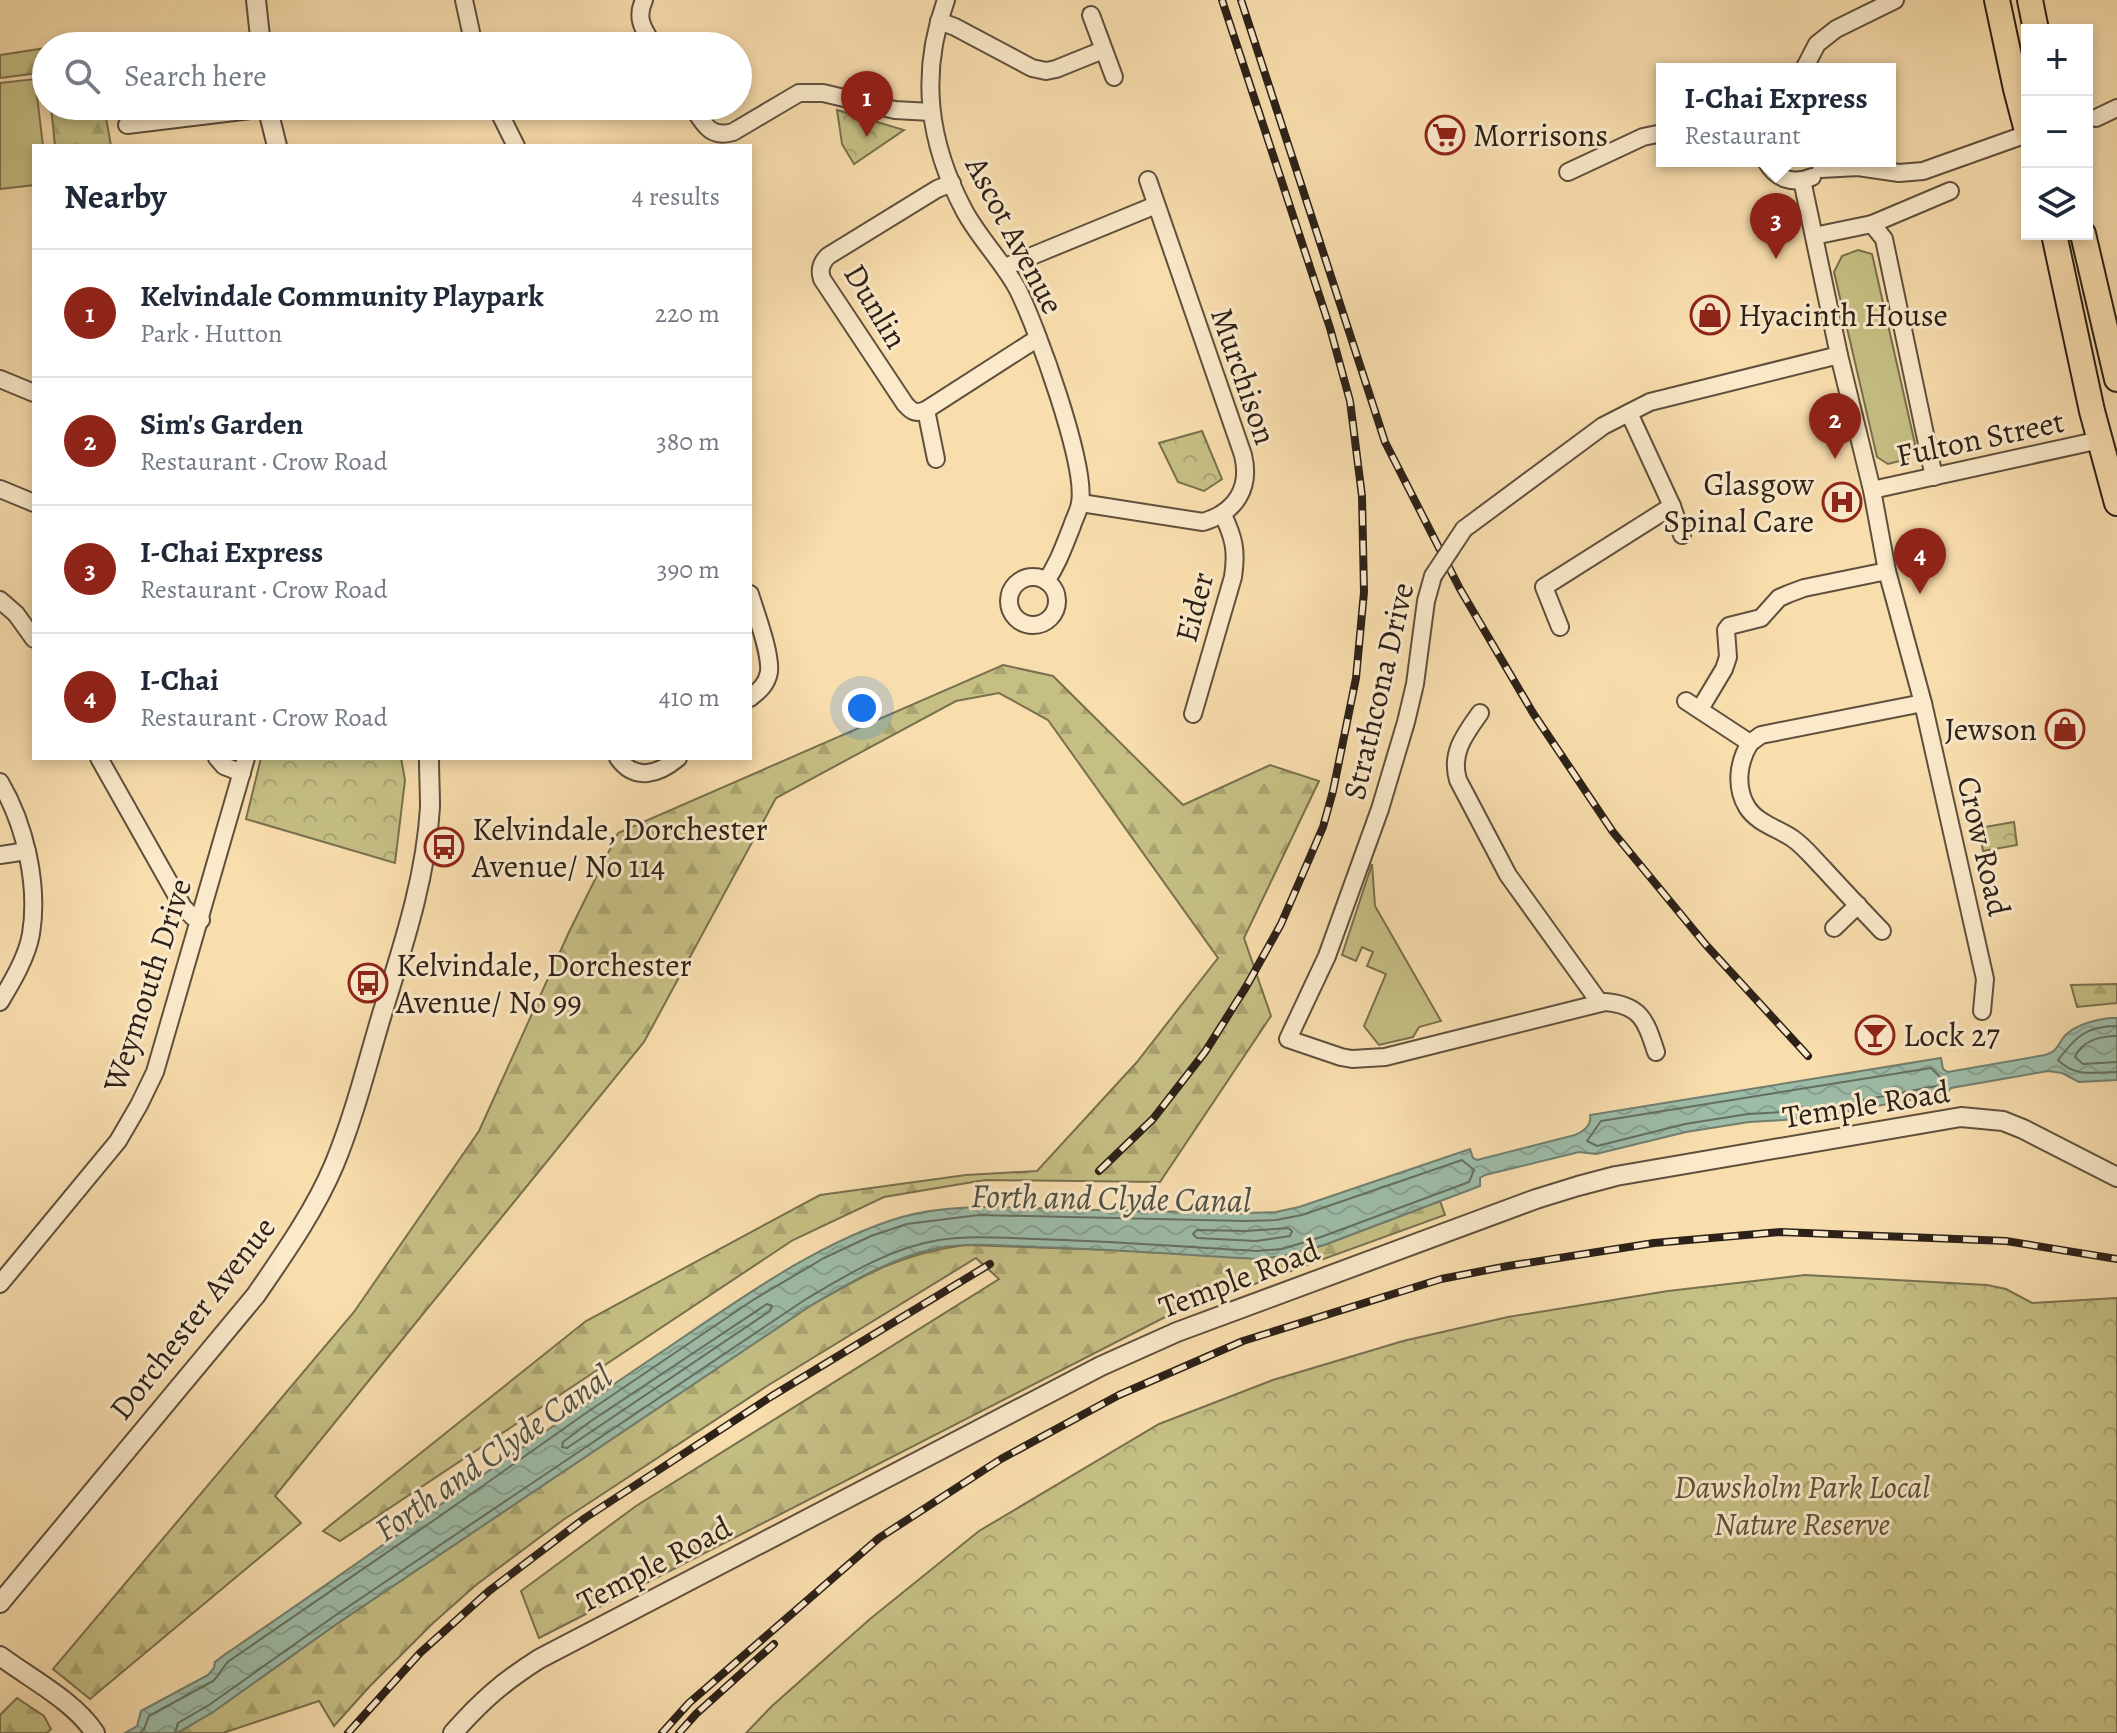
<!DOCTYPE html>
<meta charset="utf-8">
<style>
:root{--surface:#fff;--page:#f6f6f7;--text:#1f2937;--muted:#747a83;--line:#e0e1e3;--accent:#8f2418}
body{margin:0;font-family:Alegreya,serif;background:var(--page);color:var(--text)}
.controls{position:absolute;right:24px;top:24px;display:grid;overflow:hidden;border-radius:0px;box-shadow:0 4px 12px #0003}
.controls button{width:72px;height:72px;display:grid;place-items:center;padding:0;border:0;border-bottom:2px solid var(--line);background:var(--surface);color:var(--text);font:40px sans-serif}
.you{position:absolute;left:862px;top:708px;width:28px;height:28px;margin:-20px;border:6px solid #fff;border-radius:50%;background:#1a73e8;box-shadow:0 0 0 12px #1a73e833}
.badge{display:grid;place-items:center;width:52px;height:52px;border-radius:50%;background:var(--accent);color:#fff;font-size:26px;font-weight:700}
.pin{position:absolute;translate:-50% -66px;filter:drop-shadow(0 2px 4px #0008)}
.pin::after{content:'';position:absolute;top:42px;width:28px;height:24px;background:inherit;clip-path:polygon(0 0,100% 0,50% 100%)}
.popup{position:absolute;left:1656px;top:63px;width:240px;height:104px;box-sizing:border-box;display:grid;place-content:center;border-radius:0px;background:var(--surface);filter:drop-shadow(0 2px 6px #0005);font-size:26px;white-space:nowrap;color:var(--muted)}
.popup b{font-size:30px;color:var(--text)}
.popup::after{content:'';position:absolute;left:50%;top:100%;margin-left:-16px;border:16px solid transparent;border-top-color:var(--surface)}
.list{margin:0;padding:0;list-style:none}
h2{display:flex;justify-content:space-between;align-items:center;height:104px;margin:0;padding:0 32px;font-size:34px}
h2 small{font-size:26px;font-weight:400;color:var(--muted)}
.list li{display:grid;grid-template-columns:52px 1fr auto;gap:24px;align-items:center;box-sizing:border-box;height:128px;padding:0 32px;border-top:2px solid var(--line)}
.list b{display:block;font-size:30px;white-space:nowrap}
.list p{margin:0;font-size:26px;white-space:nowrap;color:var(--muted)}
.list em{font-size:26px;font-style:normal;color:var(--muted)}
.icon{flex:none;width:44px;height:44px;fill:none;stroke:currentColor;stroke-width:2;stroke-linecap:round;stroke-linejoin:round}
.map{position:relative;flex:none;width:2117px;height:1733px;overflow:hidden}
.search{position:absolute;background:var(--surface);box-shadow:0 4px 12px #0003;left:32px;top:32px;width:720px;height:88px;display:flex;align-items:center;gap:20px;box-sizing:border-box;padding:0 28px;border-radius:44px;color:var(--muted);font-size:30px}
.panel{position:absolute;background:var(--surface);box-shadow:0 4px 12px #0003;left:32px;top:144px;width:720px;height:616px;border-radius:0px}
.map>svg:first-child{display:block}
.green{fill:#c5bf84;stroke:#78704e;stroke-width:2}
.forest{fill:url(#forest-firs);stroke:#78704e;stroke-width:2}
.park{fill:url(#park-crowns);stroke:#78704e;stroke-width:2}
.water{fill:url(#water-waves);stroke:#707e6e;stroke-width:2}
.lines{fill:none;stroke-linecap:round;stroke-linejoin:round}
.shore{stroke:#646e60;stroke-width:2}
.minor-casing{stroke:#5f503d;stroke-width:20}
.tertiary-casing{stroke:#5f503d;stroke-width:22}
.primary-casing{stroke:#2c2118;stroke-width:28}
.minor{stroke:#fae9ca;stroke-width:16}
.tertiary{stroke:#fae9ca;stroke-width:18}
.primary{stroke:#f8ddad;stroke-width:24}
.rail-casing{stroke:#2c2118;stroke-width:8}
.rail{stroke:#fae9ca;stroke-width:5;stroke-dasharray:15;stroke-linecap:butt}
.minor-bridge-casing{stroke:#5f503d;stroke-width:20;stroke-linecap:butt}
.minor-bridge{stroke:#fae9ca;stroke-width:16}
.labels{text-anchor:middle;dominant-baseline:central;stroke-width:6;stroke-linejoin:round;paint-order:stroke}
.poi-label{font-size:32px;fill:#2c2118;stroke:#fae9ca;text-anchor:start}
.street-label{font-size:32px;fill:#2c2118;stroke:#fae9ca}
.park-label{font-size:32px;font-style:italic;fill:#5a5038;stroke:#fae9ca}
.water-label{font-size:34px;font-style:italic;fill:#4e5043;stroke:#fae9ca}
</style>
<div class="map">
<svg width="2117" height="1733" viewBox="0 0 2117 1733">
<defs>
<pattern id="forest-firs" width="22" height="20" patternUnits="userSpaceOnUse" patternTransform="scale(2)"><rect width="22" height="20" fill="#c5bf84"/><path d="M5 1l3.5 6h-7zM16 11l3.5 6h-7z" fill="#a9a471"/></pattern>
<pattern id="park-crowns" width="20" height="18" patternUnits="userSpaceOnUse" patternTransform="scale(2)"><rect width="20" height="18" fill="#c5bf84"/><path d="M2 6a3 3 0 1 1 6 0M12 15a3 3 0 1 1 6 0" fill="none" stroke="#a9a471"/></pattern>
<pattern id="water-waves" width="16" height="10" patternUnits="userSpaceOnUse" patternTransform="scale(2)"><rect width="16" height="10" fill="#9dbca8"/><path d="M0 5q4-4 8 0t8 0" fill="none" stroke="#87a190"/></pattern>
</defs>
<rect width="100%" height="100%" fill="#f8ddad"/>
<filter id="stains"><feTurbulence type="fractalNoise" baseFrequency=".0025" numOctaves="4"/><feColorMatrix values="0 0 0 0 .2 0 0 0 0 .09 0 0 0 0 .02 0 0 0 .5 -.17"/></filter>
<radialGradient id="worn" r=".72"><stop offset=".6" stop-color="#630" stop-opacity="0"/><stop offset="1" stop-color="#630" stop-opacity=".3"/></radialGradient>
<g class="green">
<polygon points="35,79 43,146 34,146 34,185 0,189 0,83"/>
<polygon points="1858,250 1872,254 1915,444 1908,459 1888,464 1877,457 1834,272 1842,256"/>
<polygon points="1372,864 1375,906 1441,1021 1419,1027 1413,1037 1379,1045 1364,1026 1386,974 1367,966 1373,952 1362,947 1356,961 1342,955"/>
</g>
<g class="forest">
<polygon points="46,48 46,72 0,78 0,55"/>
<polygon points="51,106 104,106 111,146 55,146"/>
<polygon points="1003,665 1053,676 1183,805 1270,765 1319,781 1244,938 1271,1016 1160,1182 985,1180 884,1197 793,1240 340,1541 323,1531 586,1321 820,1195 966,1175 1037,1171 1137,1062 1218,958 1048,720 999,693 956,701 776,798 644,1042 275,1496 301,1523 90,1699 53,1669 354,1312 479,1131 569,932 618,833"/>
<polygon points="2117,984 2117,1003 2077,1007 2071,985"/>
<path d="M 1440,1201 L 1445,1215 L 1169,1315 L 539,1638 L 521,1591 L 636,1506 L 999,1279 L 976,1258 L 767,1386 L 563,1520 L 476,1585 L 432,1624 L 370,1686 L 334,1726 L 319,1701 L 223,1733 L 177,1733 L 213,1712 L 338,1623 L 810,1306 C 864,1275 902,1253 965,1245 L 1284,1256 L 1324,1245 Z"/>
<polygon points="17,1698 44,1716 51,1729 47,1733 0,1733 0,1715"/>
</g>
<g class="park">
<polygon points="837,110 904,130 854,164 842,144"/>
<polygon points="1202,431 1222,479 1204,491 1178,482 1159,443"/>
<polygon points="261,758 401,758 405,780 395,863 246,819"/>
<polygon points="2014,822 2017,845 1983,851 1979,828"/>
<polygon points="1805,1275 1987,1285 2006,1289 2032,1303 2117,1298 2117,1733 746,1733 772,1706 870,1619 979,1531 1159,1424 1273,1380 1403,1341 1508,1317 1668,1291"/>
</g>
<path class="water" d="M 2110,1018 L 2117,1018 L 2117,1080 L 2079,1082 L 2062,1073 L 2048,1071 L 1951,1088 L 1947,1093 L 1844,1112 L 1784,1120 L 1749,1122 L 1686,1132 L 1596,1154 L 1579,1152 L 1485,1175 L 1480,1178 L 1480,1186 L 1324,1245 L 1284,1256 L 1256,1259 C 1183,1255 1109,1249 1036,1247 C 1004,1246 970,1242 938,1248 C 892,1257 851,1282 810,1306 L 338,1623 L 213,1712 L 177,1733 L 125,1733 L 137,1726 L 141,1711 L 208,1675 L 214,1668 L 215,1662 L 224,1655 C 367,1558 507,1456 651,1359 C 726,1309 815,1242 902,1217 C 954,1202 1011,1208 1064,1209 C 1125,1211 1185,1212 1245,1213 L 1276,1212 L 1299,1207 L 1470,1149 L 1473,1158 L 1477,1160 L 1575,1135 C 1584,1131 1592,1125 1590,1115 L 1941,1058 L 1943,1069 L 1948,1072 L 2045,1055 C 2056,1052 2057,1047 2063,1038 C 2073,1025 2095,1020 2110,1018 Z"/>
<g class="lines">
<g class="shore">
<path d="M 2117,1026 C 2085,1026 2075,1038 2058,1060 C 2076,1078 2094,1072 2117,1072"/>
<path d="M 2117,1036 C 2100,1036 2082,1041 2075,1057 L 2083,1064 L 2117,1062"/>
<polygon points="1931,1068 1943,1080 1942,1085 1842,1104 1783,1112 1748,1114 1685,1124 1597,1146 1587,1141 1601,1121"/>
<polygon points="1288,1228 1292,1231 1290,1236 1256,1241 1197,1238 1193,1234 1197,1230 1246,1231"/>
<polygon points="767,1304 772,1306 770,1311 567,1448 562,1447 563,1442 591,1421"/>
<path d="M 140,1733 L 144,1729 L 149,1716 L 213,1681 C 220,1675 222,1667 229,1661 L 440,1516 L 586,1413 L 753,1300 L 824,1258 L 871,1236 L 907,1224 L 979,1215 L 1245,1221 L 1276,1220 L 1302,1215 L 1462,1160 L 1474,1170 L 1469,1182 L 1321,1237 L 1282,1249 L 1256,1251 C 1183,1247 1110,1241 1036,1239 C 1004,1238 971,1235 939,1240 C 890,1248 847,1275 806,1299 L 333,1617 L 209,1705 L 178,1723 L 175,1733"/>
</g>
<defs>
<g id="minor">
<polyline points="464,0 474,46"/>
<path d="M 644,0 C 635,19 644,30 654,46"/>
<path d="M 946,0 C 919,74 928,143 965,212 C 980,239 1002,261 1017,288 C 1036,325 1087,465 1080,503 C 1079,511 1074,519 1072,526 C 1064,546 1058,564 1046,581"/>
<polyline points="1091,15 1114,77"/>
<polyline points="939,21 955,27 1032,68 1046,71 1056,69 1103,50"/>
<polyline points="1804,69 1817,44 1836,29 1895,0"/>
<polyline points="496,106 516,146"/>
<path d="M 692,106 C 703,123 710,139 733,132 L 799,93 L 823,93 L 895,110 L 931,112"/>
<polyline points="2096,118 2117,108"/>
<polyline points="127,125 268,108"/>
<path d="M 1766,161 C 1776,179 1793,185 1812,177"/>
<polyline points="1821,169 1858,167 1899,173 1923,171 2027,134"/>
<polyline points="1568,172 1643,137 1662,133"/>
<polyline points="1802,180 1839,355 1872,490 1887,571 1923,703 1985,979 1982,1011"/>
<path d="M 952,183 L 937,189 L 828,256 C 821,263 819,270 822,279 L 905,404 C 912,412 916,414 926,410 L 1038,338"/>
<polyline points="1872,224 1950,191"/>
<polyline points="1814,236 1872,224 1884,239 1934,477"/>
<polyline points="1005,267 1156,205"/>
<polyline points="0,379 34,393"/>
<polyline points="926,410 936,459"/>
<polyline points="1629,413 1672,506 1682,535"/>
<polyline points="0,489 34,503"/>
<polyline points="1872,490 2100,440"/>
<path d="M 1081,503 L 1203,522 C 1236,512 1251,488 1243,455 L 1148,180"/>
<polyline points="1464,529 1603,426 1650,402 1839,355"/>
<path d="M 1433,576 L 1426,601 L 1415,684 L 1406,722 L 1380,809 L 1327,956 L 1288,1039 L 1341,1057 L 1352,1059 L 1385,1057 L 1605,1002 C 1642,1005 1646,1022 1656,1052"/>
<circle cx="1033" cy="601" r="24"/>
<path d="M 750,594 C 756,614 771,653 769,672 C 767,684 759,691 750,698"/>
<polyline points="0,600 16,614 34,639"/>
<polyline points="1560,627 1544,587 1672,506"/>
<polyline points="1686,701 1750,743 1761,735 1923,703"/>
<polyline points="1700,709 1724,669 1728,657 1726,630 1729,626 1761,618 1779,598 1788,594 1804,588 1887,571"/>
<path d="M 1480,713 C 1465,734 1450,753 1458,780 L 1508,875 L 1600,1003"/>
<path d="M 1193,714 L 1233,577 C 1237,551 1234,538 1223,515"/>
<path d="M 1750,743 C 1738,762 1735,787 1747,807 C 1757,823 1777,828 1792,838 C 1804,846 1813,858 1823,868 C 1842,889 1862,910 1882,931"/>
<polyline points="99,758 183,907 193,917 201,920"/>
<polyline points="217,758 224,766 242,773"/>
<path d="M 618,758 C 635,782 659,774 678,758"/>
<path d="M 0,782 C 25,824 39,885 31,934 C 27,957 12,982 0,1002"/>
<polyline points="0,855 27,851"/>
<polyline points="1834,928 1858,905"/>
<polyline points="0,1284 118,1141 139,1105 155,1072 246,758"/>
</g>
<g id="tertiary">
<polyline points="256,0 261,46"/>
<polyline points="267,106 277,146"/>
<path d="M 0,1603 L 256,1295 C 284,1254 314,1212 334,1165 C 354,1117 367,1064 382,1014 C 403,946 426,878 430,807 C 430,791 429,774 429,758"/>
<path d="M 0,1656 C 31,1679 74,1701 95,1733"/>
<path d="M 453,1733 C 482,1700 503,1682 539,1659 L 1101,1366 L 1177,1332 L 1536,1199 L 1578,1186 L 1616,1176 L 1961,1117 L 2003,1121 L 2023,1129 L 2117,1177"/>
</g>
<g id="primary">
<polyline points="1997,0 2016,89 2027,131"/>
<polyline points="2030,0 2036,30"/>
<polyline points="2054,234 2092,411 2117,503"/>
<polyline points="2083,234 2117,379"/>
</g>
</defs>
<use href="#minor" class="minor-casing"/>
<use href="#tertiary" class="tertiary-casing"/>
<use href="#primary" class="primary-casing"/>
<use href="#minor" class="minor"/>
<use href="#tertiary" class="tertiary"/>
<use href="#primary" class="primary"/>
<defs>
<g id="rail">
<polyline points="1241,0 1385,442 1460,589 1533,713 1613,832 1706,945 1808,1056"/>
<polyline points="1099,1171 1153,1119 1205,1052 1246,987 1281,924 1323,827 1333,791 1356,678 1364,592 1362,496 1350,401 1330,328 1222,0"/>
<polyline points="348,1733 420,1653 489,1591 585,1518 772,1396 990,1264"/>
<polyline points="662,1733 689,1703 879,1538 1001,1459 1119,1395 1243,1341 1441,1279 1508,1266 1654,1243 1781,1232 2006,1241 2117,1259"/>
<polyline points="679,1733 696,1714 774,1644"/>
</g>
</defs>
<use href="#rail" class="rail-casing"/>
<use href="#rail" class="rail"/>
<defs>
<polyline id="minor-bridge" points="1433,576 1464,529"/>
</defs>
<use href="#minor-bridge" class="minor-bridge-casing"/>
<use href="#minor-bridge" class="minor-bridge"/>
</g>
<defs>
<symbol id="supermarket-ring" viewBox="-11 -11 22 22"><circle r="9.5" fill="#fae9ca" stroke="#8f2418" stroke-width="1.5"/><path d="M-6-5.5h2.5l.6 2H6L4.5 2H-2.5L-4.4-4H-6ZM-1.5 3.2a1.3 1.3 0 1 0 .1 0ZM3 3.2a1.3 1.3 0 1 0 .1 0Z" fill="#8f2418"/></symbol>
<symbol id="shop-ring" viewBox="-11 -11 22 22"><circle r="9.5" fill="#fae9ca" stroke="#8f2418" stroke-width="1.5"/><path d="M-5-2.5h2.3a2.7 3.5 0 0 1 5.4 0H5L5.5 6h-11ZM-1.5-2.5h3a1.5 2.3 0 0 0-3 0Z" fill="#8f2418"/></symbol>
<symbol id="hospital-ring" viewBox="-11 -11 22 22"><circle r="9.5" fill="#fae9ca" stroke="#8f2418" stroke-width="1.5"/><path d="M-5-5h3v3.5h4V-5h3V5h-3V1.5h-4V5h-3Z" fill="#8f2418"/></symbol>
<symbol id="bus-ring" viewBox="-11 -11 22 22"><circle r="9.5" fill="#fae9ca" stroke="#8f2418" stroke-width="1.5"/><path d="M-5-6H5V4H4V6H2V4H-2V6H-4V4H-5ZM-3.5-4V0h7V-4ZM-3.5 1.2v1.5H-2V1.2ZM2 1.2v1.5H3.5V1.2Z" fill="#8f2418"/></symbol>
<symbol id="bar-ring" viewBox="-11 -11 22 22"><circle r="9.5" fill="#fae9ca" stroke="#8f2418" stroke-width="1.5"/><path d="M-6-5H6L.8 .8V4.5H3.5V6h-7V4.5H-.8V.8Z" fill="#8f2418"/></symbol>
</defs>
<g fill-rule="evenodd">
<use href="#supermarket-ring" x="1423" y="113" width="44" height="44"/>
<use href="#shop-ring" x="1688" y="293" width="44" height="44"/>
<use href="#hospital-ring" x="1820" y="480" width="44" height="44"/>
<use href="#shop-ring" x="2043" y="707" width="44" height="44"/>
<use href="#bus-ring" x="422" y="825" width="44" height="44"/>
<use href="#bus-ring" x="346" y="961" width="44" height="44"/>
<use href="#bar-ring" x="1853" y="1013" width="44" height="44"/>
</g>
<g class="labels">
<g class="poi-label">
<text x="1473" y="135">Morrisons</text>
<text x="1738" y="315">Hyacinth House</text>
<text x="1814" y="484" text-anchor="end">Glasgow<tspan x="1814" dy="37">Spinal Care</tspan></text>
<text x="2037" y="729" text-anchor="end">Jewson</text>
<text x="472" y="829">Kelvindale, Dorchester<tspan x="472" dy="37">Avenue/ No 114</tspan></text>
<text x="396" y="965">Kelvindale, Dorchester<tspan x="396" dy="37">Avenue/ No 99</tspan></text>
<text x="1903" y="1035">Lock 27</text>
</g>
<g class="street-label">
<text transform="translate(1015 235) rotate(62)">Ascot Avenue</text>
<text transform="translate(876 306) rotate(59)">Dunlin</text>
<text transform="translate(1244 376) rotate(71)">Murchison</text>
<text transform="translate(1980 438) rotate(-12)">Fulton Street</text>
<text transform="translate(1194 607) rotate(-75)">Eider</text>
<text transform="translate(1378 691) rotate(-77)">Strathcona Drive</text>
<text transform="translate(1984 846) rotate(77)">Crow Road</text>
<text transform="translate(147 985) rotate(-72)">Weymouth Drive</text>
<text transform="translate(1866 1104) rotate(-9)">Temple Road</text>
<text transform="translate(1239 1278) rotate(-21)">Temple Road</text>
<text transform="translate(192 1318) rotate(-52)">Dorchester Avenue</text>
<text transform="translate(654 1564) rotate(-28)">Temple Road</text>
</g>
<g class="park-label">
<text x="1802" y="1487">Dawsholm Park Local<tspan x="1802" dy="37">Nature Reserve</tspan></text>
</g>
<g class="water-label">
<text transform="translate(1111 1198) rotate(1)">Forth and Clyde Canal</text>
<text transform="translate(493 1453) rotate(-35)">Forth and Clyde Canal</text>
</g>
</g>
<rect width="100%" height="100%" filter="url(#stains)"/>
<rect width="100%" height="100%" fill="url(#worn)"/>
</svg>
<div class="controls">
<button>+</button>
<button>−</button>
<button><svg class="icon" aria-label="layers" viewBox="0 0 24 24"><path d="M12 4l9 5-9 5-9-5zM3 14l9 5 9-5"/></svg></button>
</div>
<div class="you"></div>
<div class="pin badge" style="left:867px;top:137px">1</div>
<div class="pin badge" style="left:1835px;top:459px">2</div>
<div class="pin badge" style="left:1776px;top:259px">3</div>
<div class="popup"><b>I-Chai Express</b>Restaurant</div>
<div class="pin badge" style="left:1920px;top:594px">4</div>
<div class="search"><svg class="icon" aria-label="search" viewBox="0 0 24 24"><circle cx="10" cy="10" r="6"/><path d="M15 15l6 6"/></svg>Search here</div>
<section class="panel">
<h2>Nearby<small>4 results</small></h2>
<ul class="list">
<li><span class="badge">1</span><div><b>Kelvindale Community Playpark</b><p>Park · Hutton</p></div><em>220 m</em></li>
<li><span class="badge">2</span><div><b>Sim's Garden</b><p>Restaurant · Crow Road</p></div><em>380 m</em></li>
<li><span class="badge">3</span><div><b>I-Chai Express</b><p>Restaurant · Crow Road</p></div><em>390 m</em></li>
<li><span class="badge">4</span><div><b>I-Chai</b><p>Restaurant · Crow Road</p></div><em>410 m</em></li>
</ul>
</section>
</div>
